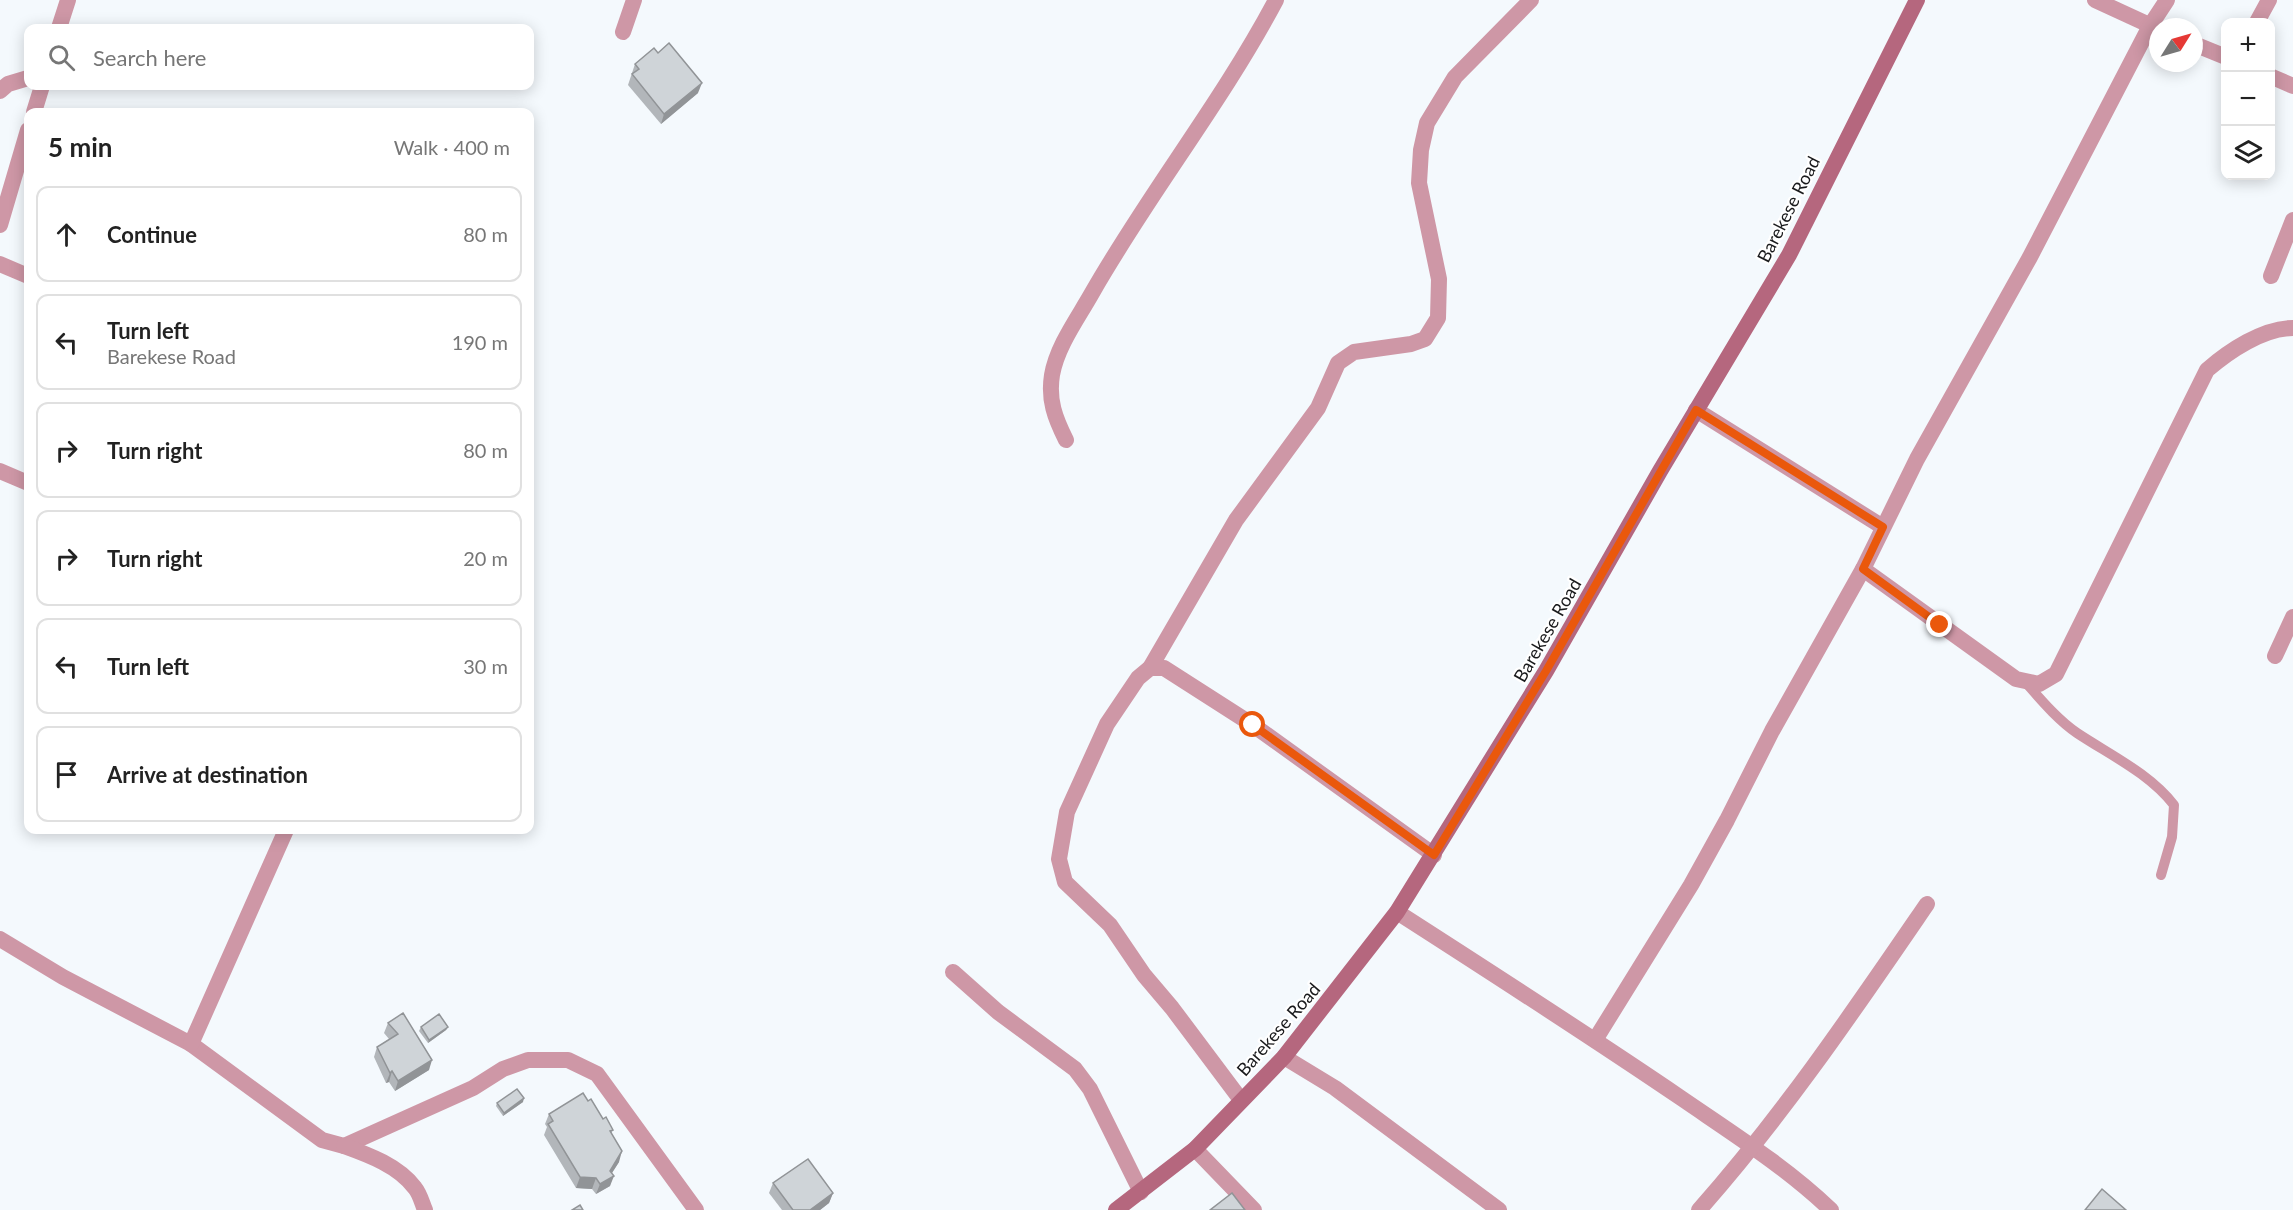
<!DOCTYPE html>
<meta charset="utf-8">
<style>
:root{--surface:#fff;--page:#f6f6f6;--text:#222;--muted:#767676;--line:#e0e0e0}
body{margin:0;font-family:Lato,sans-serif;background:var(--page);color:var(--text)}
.controls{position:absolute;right:18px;top:18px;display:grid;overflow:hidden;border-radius:12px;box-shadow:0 3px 15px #0003}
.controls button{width:54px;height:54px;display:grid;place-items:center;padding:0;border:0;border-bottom:2px solid var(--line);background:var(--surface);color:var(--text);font:30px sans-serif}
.compass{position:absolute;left:2149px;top:18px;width:54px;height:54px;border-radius:50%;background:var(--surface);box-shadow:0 3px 15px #0003;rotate:53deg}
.stop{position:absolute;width:18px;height:18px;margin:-14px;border:4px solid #ea580c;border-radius:50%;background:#fff}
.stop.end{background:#ea580c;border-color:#fff;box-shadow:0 2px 6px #0008}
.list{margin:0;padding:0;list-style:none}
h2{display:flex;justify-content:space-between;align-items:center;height:78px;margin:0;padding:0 24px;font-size:26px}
h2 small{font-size:20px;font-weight:400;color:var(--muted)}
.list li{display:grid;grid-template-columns:39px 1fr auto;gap:18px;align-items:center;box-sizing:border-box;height:96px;margin:0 12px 12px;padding:0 12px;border:2px solid var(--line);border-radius:12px}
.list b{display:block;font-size:22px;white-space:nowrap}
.list p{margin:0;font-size:20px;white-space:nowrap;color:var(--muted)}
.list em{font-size:20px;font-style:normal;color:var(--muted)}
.icon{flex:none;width:33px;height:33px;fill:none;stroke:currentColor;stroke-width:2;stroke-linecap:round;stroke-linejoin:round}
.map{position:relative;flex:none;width:2293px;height:1210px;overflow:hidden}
.search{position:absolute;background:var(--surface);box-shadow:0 3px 15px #0003;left:24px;top:24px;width:510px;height:66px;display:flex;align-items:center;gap:15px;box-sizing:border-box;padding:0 21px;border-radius:12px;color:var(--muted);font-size:22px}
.panel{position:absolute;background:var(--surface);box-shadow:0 3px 15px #0003;left:24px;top:108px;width:510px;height:726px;border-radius:12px}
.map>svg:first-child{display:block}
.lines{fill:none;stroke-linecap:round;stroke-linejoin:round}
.service{stroke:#ce97a6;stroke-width:10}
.minor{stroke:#ce97a6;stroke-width:16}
.secondary{stroke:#b5677e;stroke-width:16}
.wall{fill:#b2b6ba}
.shaded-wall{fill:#919497}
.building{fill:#cfd4d8;stroke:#919497;stroke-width:1.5}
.route{stroke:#ea580c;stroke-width:8}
.labels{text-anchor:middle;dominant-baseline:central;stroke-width:4.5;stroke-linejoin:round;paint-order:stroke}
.street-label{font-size:18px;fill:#191a1c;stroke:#fff}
</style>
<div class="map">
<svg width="2293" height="1210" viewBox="0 0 2293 1210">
<rect width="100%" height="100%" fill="#f4f9fd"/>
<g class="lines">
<path class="service" d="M 2027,684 C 2042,701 2058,720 2077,733 C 2110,755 2149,773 2174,805 L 2172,837 L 2161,875"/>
<g class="minor">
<polyline points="2095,0 2158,29"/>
<polyline points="2257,22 2269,0"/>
<polyline points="59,28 68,0"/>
<polyline points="623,32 634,0"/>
<polyline points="2194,44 2226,57"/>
<polyline points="2270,76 2293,86"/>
<polyline points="0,91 8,84 28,78"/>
<polyline points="34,112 42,86"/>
<polyline points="0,225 28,130"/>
<polyline points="0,264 28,276"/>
<polyline points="2271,276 2293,220"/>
<polyline points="1696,410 1883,527"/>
<path d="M 1066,440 C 1055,418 1048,400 1052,375 C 1057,346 1078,318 1092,293 C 1149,193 1222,102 1276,0"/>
<polyline points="0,471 28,483"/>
<path d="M 1863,569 L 2016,679 L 2039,684 L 2056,674 L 2207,370 C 2229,351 2263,328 2293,328"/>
<polyline points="2275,656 2293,617"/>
<polyline points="1150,668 1236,520 1318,408 1338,363 1354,352 1411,344 1425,339 1438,318 1439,279 1419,183 1421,150 1427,123 1455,77 1531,0"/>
<path d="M 1397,912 C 1492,973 1587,1034 1681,1098 C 1732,1133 1786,1167 1831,1210"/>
<polyline points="0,939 63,977 191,1044 322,1140 344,1146 473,1088 503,1069 528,1060 568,1060 597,1074 696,1210"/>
<polyline points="953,972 998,1012 1075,1069 1090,1089 1141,1192"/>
<polyline points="1595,1040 1691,885 1727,820 1772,731 1863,569 1917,459 2030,257 2150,26 2167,0"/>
<polyline points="191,1044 286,830"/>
<polyline points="1284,1057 1335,1088 1499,1210"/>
<polyline points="1241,1100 1172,1008 1144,975 1110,925 1065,882 1059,859 1067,812 1107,724 1138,678 1150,668 1164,668 1253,725 1434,855"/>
<path d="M 344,1146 C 369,1155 399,1166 415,1188 C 420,1194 422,1203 425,1210"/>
<polyline points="1195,1149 1254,1210"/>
<path d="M 1699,1210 C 1784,1114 1855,1009 1927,904"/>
</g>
<polyline class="secondary" points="1116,1210 1195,1149 1284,1057 1397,912 1546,671 1660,471 1789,255 1917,0"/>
</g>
<g class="wall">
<polygon points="658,53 698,93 661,124 628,85 635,64"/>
<polygon points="388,1023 429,1070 395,1091 389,1082 386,1083 374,1057 377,1047 389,1039 384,1033"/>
<polygon points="421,1027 448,1027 446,1030 428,1043 419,1031"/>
<polygon points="588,1101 603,1119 613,1130 611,1134 619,1162 612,1173 610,1186 596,1194 592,1189 576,1188 544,1135 547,1127 545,1124 549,1114"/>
<polygon points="523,1102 503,1116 496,1106 497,1103"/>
<polygon points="773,1183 833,1193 829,1203 820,1210 782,1210 769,1193"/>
</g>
<g class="shaded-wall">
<polygon points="702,83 698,93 661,124 664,114"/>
<polygon points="448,1027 446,1030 428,1043 429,1040"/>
<polygon points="432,1060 429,1070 395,1091 398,1081"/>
<polygon points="392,1071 389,1082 386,1083 390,1073"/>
<polygon points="524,1098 523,1102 503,1116 504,1113"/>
<polygon points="622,1151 619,1162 608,1179 614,1176 610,1186 596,1194 600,1184 610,1171"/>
<polygon points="580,1177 596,1178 592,1189 576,1188"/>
<polygon points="833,1193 829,1203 820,1210 810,1210"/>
</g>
<g class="building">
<polygon points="669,43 702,83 664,114 632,74 639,69 635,64 654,48 658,53"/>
<polygon points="403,1013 432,1060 398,1081 392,1071 390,1073 377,1047 398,1034 388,1023"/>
<polygon points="439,1014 448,1027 429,1040 421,1027"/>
<polygon points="517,1089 524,1098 504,1113 497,1103"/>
<polygon points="583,1093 588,1101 591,1099 603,1119 606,1117 613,1130 610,1131 622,1151 610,1171 614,1176 600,1184 596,1178 580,1177 548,1124 553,1121 549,1114"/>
<polygon points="808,1159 833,1193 810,1210 793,1210 773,1183"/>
<polygon points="2102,1189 2126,1210 2085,1210"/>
<polygon points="1232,1193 1245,1210 1210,1210"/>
<polygon points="580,1205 583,1210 572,1210"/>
</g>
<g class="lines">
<polyline class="route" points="1253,725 1434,855 1546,671 1696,410 1883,527 1863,569 1940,625"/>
</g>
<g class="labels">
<g class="street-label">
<text transform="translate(1788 209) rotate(-63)">Barekese Road</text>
<text transform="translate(1547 630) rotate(-60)">Barekese Road</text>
<text transform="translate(1278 1029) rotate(-49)">Barekese Road</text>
</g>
</g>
</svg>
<div class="controls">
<button>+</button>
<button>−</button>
<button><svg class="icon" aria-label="layers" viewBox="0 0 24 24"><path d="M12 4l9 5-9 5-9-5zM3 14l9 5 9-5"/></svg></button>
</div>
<svg class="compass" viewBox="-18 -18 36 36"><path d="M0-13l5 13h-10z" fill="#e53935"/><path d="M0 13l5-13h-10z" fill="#767676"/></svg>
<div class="stop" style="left:1253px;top:725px"></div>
<div class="stop end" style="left:1940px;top:625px"></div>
<div class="search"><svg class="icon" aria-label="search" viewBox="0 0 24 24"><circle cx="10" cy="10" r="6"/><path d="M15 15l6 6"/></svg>Search here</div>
<section class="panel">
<h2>5 min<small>Walk · 400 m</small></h2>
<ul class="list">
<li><svg class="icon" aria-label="ahead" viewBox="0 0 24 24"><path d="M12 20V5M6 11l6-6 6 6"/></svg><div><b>Continue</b></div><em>80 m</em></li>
<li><svg class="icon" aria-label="left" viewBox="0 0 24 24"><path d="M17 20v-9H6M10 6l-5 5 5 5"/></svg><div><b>Turn left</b><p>Barekese Road</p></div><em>190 m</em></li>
<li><svg class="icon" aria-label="right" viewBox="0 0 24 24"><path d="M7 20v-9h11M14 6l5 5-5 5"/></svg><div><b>Turn right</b></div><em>80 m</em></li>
<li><svg class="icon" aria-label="right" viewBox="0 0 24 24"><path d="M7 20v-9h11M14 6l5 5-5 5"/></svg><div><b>Turn right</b></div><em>20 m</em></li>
<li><svg class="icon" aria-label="left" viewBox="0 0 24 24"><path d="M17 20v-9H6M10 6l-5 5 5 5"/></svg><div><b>Turn left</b></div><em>30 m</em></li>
<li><svg class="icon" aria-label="arrive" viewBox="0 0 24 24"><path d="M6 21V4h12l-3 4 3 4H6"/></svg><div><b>Arrive at destination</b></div></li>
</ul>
</section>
</div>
